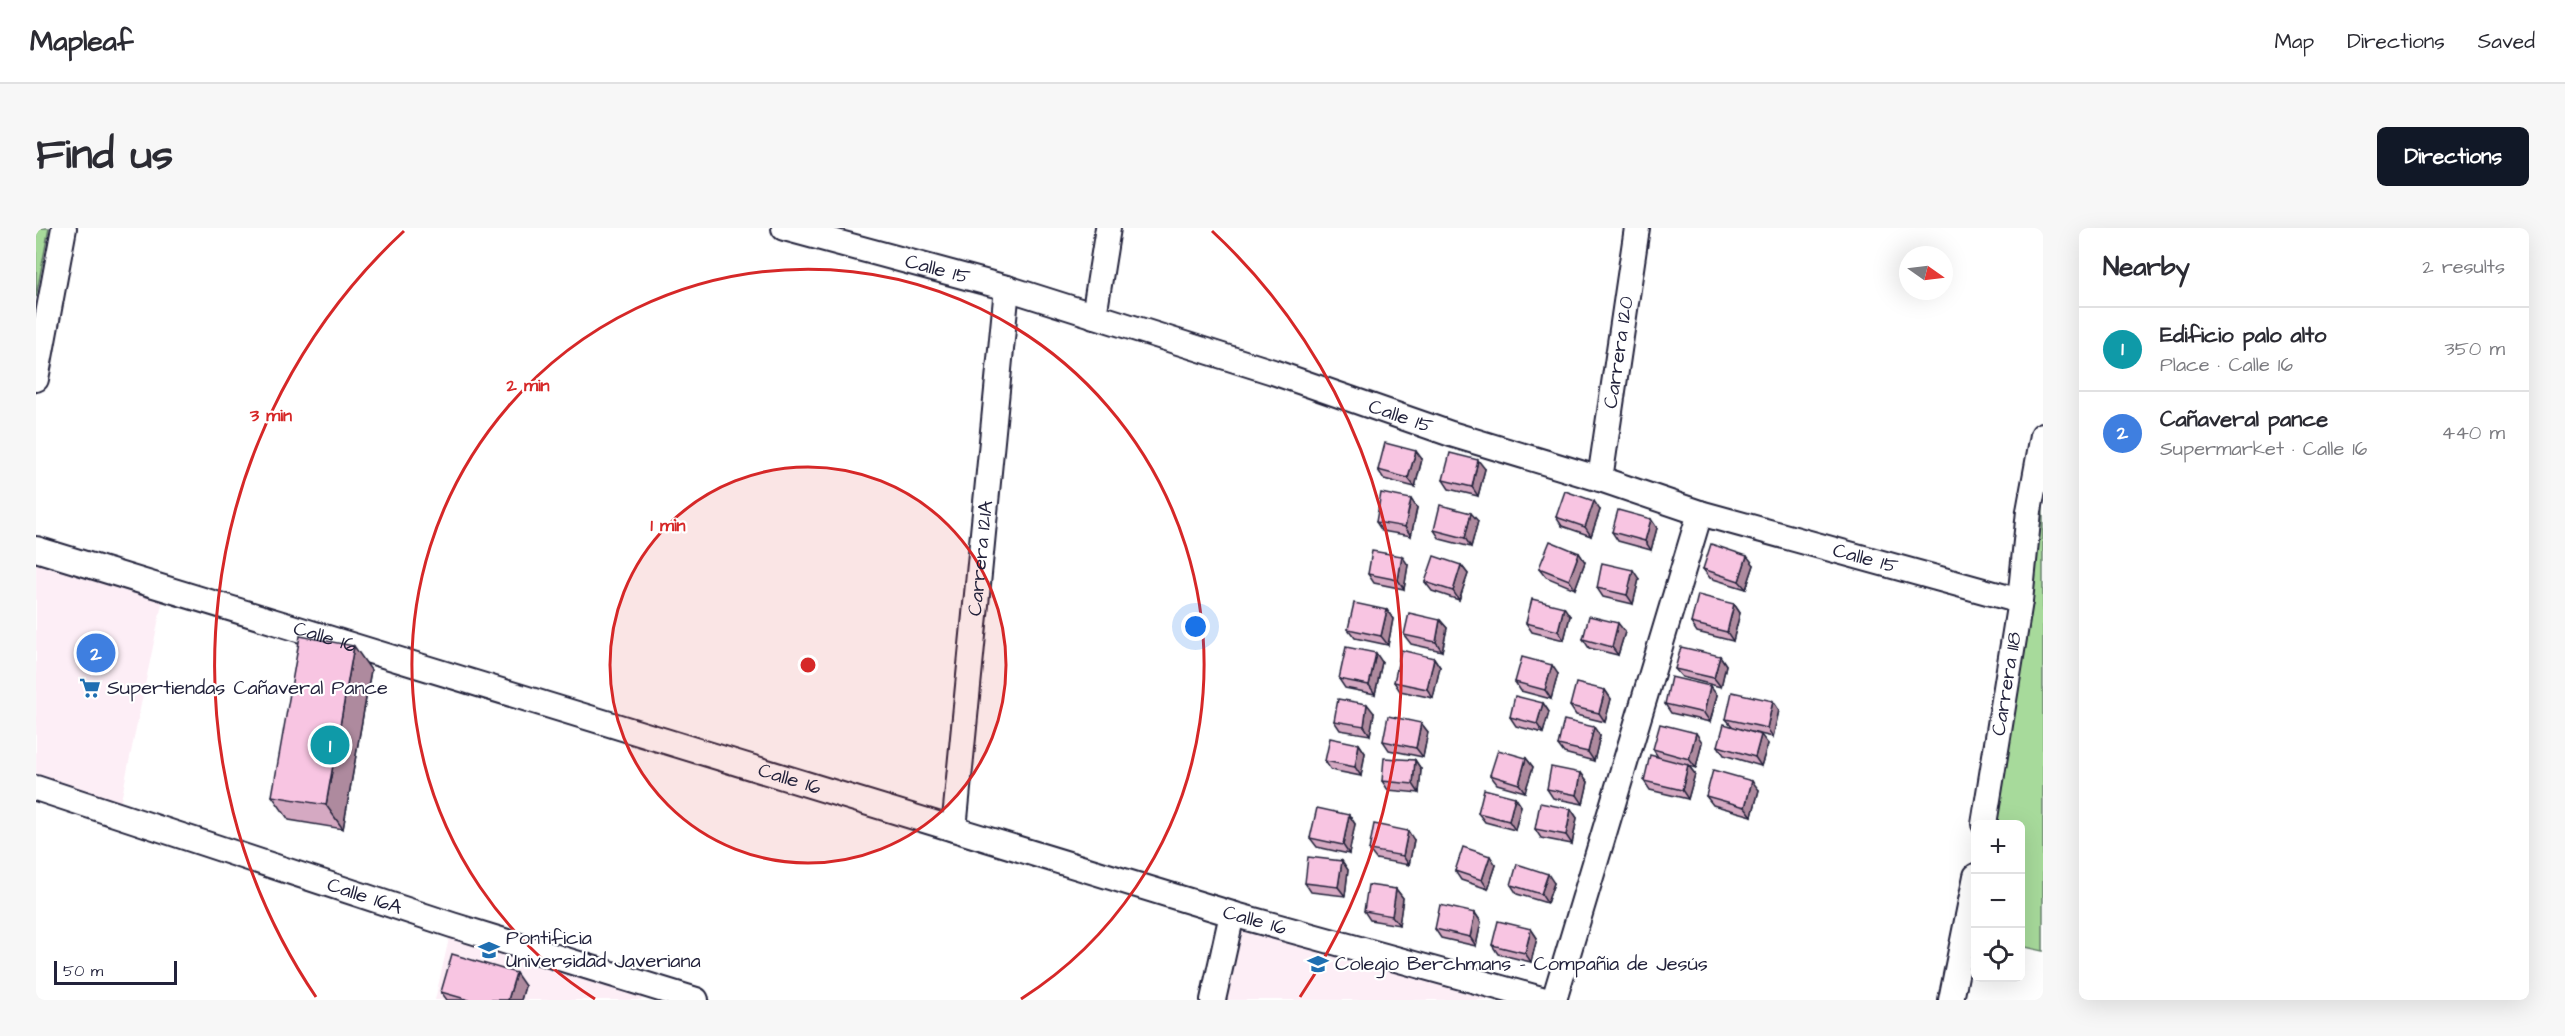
<!DOCTYPE html>
<meta charset="utf-8">
<style>
:root{--surface:#fff;--page:#f7f7f7;--text:#2b2b33;--muted:#7c7c81;--line:#e1e1e2;--accent:#111827}
body{margin:0;font-family:"Architects Daughter",sans-serif;background:var(--page);color:var(--text)}
.controls{position:absolute;right:18px;bottom:18px;display:grid;overflow:hidden;border-radius:9px;box-shadow:0 6px 24px #0002}
.controls button{width:54px;height:54px;display:grid;place-items:center;padding:0;border:0;border-bottom:2px solid var(--line);background:var(--surface);color:var(--text);font:30px sans-serif}
.compass{position:absolute;left:1863px;top:18px;width:54px;height:54px;border-radius:50%;background:var(--surface);box-shadow:0 6px 24px #0002;rotate:104deg}
.scale{position:absolute;left:18px;bottom:15px;width:123px;box-sizing:border-box;padding-left:6px;border:3px solid #22223b;border-top:0;font-size:16px;line-height:21px;white-space:nowrap;color:#22223b;-webkit-text-stroke:4px #fff;paint-order:stroke}
.you{position:absolute;left:1160px;top:399px;width:21px;height:21px;margin:-15px;border:4px solid #fff;border-radius:50%;background:#1a73e8;box-shadow:0 0 0 9px #1a73e833}
.badge{display:grid;place-items:center;width:39px;height:39px;border-radius:50%;background:var(--accent);color:#fff;font-size:20px;font-weight:700}
.pin{position:absolute;translate:-50% -50%;border:3px solid #fff;box-shadow:0 2px 6px #0006}
.list{margin:0;padding:0;list-style:none}
h2{display:flex;justify-content:space-between;align-items:center;height:78px;margin:0;padding:0 24px;font-size:26px}
h2 small{font-size:20px;font-weight:400;color:var(--muted)}
.list li{display:grid;grid-template-columns:39px 1fr auto;gap:18px;align-items:center;box-sizing:border-box;height:84px;padding:0 24px;border-top:2px solid var(--line)}
.list b{display:block;font-size:22px;white-space:nowrap}
.list p{margin:0;font-size:20px;white-space:nowrap;color:var(--muted)}
.list em{font-size:20px;font-style:normal;color:var(--muted)}
.icon{flex:none;width:33px;height:33px;fill:none;stroke:currentColor;stroke-width:2;stroke-linecap:round;stroke-linejoin:round}
.map{position:relative;flex:none;width:2007px;height:772px;overflow:hidden;border-radius:9px}
header{display:flex;align-items:center;gap:36px;box-sizing:border-box;height:84px;padding:0 30px;background:var(--surface);border-bottom:2px solid var(--line)}
header strong{font-size:28px}
nav{display:flex;gap:33px;margin-inline-start:auto;font-size:21px}
.intro{display:flex;align-items:center;justify-content:space-between;box-sizing:border-box;height:144px;padding:0 36px}
h1{margin:0;font-size:42px}
.button{padding:15px 27px;border-radius:9px;background:var(--accent);color:#fff;font-size:21px;font-weight:700}
main{display:flex;gap:36px;padding:0 36px}
aside{flex:1;background:var(--surface);border-radius:9px;box-shadow:0 6px 24px #0002}
.map>svg:first-child{display:block}
.built{fill:#fdeef6}
.green{fill:#a7da9b;stroke:#647e6b;stroke-width:1.5}
.lines{fill:none;stroke-linecap:round;stroke-linejoin:round}
.minor-casing{stroke:#22223b;stroke-width:28}
.minor{stroke:#fff;stroke-width:24}
.wall{fill:#d5a9c2;stroke:#22223b;stroke-width:1.5}
.shaded-wall{fill:#ae8a9e;stroke:#22223b;stroke-width:1.5}
.building{fill:#f8c5e2;stroke:#22223b;stroke-width:1.5}
.ring{fill:none;stroke:#d62828;stroke-width:3}
.labels{text-anchor:middle;dominant-baseline:central;stroke-width:4.5;stroke-linejoin:round;paint-order:stroke}
.street-label{font-size:20px;fill:#22223b;stroke:#fff}
.poi-label{font-size:20px;fill:#22223b;stroke:#fff;text-anchor:start}
.centre{fill:#d62828;stroke:#fff;stroke-width:3}
.ring-label{font-size:18px;text-anchor:middle;font-weight:bold;fill:#d62828;stroke:#fff;stroke-width:4.5;stroke-linejoin:round;paint-order:stroke}
</style>
<header>
<strong>Mapleaf</strong>
<nav><a>Map</a><a>Directions</a><a>Saved</a></nav>
</header>
<div class="intro"><h1>Find us</h1><a class="button">Directions</a></div>
<main>
<div class="map">
<svg width="2007" height="772" viewBox="0 0 2007 772">
<rect width="100%" height="100%" fill="#fff"/>
<filter id="ink" filterUnits="userSpaceOnUse"><feTurbulence type="fractalNoise" baseFrequency=".0167" numOctaves="2"/><feDisplacementMap in="SourceGraphic" scale="12" xChannelSelector="R" yChannelSelector="G"/><feConvolveMatrix kernelMatrix="1 2 1 2 8 2 1 2 1" color-interpolation-filters="sRGB"/></filter>
<g filter="url(#ink)">
<g class="built">
<polygon points="0,321 129,361 82,587 0,560"/>
<polygon points="1196,686 1509,772 1177,772"/>
<polygon points="416,697 610,757 606,772 399,772"/>
</g>
<g class="green">
<polygon points="0,0 13,0 0,69"/>
<polygon points="2007,207 2007,723 1985,718 1984,596 1948,596"/>
</g>
<g class="lines">
<defs>
<g id="minor">
<path id="s1" d="M 748,0 L 971,60 L 1237,144 L 1415,206 L 1564,251 L 1664,285 L 1984,373"/>
<polyline points="1058,88 1072,0"/>
<polyline points="0,151 28,0"/>
<path id="s2" d="M 1564,251 L 1601,0"/>
<path id="s3" d="M 0,321 L 1196,686 L 1509,772"/>
<path id="s4" d="M 0,560 L 416,697 L 660,772"/>
<path id="s5" d="M 1948,596 L 1984,373 L 1993,283 L 2007,207"/>
<path id="s6" d="M 918,601 L 971,60"/>
<polyline points="1177,772 1196,686"/>
<polyline points="1518,772 1664,285"/>
<polyline points="1915,772 1940,648"/>
</g>
</defs>
<use href="#minor" class="minor-casing"/>
<use href="#minor" class="minor"/>
</g>
<g class="wall">
<polygon points="1386,231 1379,259 1348,251 1342,242"/>
<polygon points="1449,241 1442,268 1413,261 1407,252"/>
<polygon points="1381,280 1375,308 1346,303 1340,294"/>
<polygon points="1564,282 1555,308 1526,298 1520,289"/>
<polygon points="1442,293 1435,319 1404,311 1398,302"/>
<polygon points="1621,300 1615,322 1582,313 1576,304"/>
<polygon points="1543,325 1549,334 1539,361 1510,349 1503,340"/>
<polygon points="1372,337 1368,361 1338,355 1332,346"/>
<polygon points="1425,337 1432,346 1423,372 1396,363 1389,354"/>
<polygon points="1718,337 1710,361 1674,350 1667,341"/>
<polygon points="1603,351 1597,376 1567,369 1561,360"/>
<polygon points="1698,376 1704,385 1697,413 1661,404 1655,395"/>
<polygon points="1351,382 1357,391 1352,417 1319,410 1312,401"/>
<polygon points="1534,388 1528,412 1496,404 1490,395"/>
<polygon points="1404,392 1411,400 1406,423 1375,416 1368,407"/>
<polygon points="1589,404 1582,427 1553,420 1547,411"/>
<polygon points="1684,428 1690,437 1685,459 1646,449 1639,441"/>
<polygon points="1398,430 1404,439 1397,470 1364,463 1358,454"/>
<polygon points="1346,434 1339,466 1309,460 1303,451"/>
<polygon points="335,442 307,601 253,592 236,568"/>
<polygon points="1522,446 1515,471 1485,463 1479,454"/>
<polygon points="1569,462 1575,471 1569,494 1540,487 1534,478"/>
<polygon points="1681,467 1674,494 1635,485 1629,476"/>
<polygon points="1507,475 1513,484 1507,505 1480,498 1474,489"/>
<polygon points="1743,482 1737,509 1711,503 1732,516 1725,538 1688,527 1682,518 1696,498 1690,491"/>
<polygon points="1338,485 1334,507 1304,502 1298,493"/>
<polygon points="1385,495 1392,504 1387,529 1353,522 1347,513"/>
<polygon points="1564,508 1558,533 1528,525 1522,517"/>
<polygon points="1666,514 1660,540 1653,538 1659,546 1652,571 1614,562 1608,553 1622,529 1617,521"/>
<polygon points="1323,516 1329,525 1325,548 1295,542 1289,533"/>
<polygon points="1490,530 1497,539 1489,564 1461,556 1454,547"/>
<polygon points="1379,532 1385,541 1383,565 1352,562 1346,553"/>
<polygon points="1545,545 1552,554 1547,576 1517,570 1511,561"/>
<polygon points="1723,562 1716,588 1677,577 1670,568"/>
<polygon points="1479,569 1485,578 1479,602 1449,594 1442,585"/>
<polygon points="1535,581 1541,590 1536,616 1505,610 1499,601"/>
<polygon points="1313,587 1319,596 1313,626 1281,619 1274,610"/>
<polygon points="1378,612 1373,637 1340,631 1333,622"/>
<polygon points="1306,633 1312,642 1309,668 1275,664 1269,655"/>
<polygon points="1460,637 1452,661 1425,652 1419,643"/>
<polygon points="1518,655 1511,675 1481,666 1475,657"/>
<polygon points="1360,661 1367,670 1363,697 1334,692 1328,683"/>
<polygon points="1439,685 1445,694 1440,718 1405,710 1399,701"/>
<polygon points="1495,701 1501,710 1495,734 1462,726 1456,717"/>
<polygon points="489,758 485,772 411,772 405,764"/>
</g>
<g class="shaded-wall">
<polygon points="1380,223 1386,231 1379,259 1372,250"/>
<polygon points="1442,232 1449,241 1442,268 1436,259"/>
<polygon points="1375,271 1381,280 1375,308 1369,299"/>
<polygon points="1558,273 1564,282 1555,308 1549,299"/>
<polygon points="1435,285 1442,293 1435,319 1429,310"/>
<polygon points="1615,291 1621,300 1615,322 1609,313"/>
<polygon points="1543,325 1549,334 1539,361 1533,352"/>
<polygon points="1366,328 1372,337 1368,361 1362,352"/>
<polygon points="1711,328 1718,337 1710,361 1703,353"/>
<polygon points="1425,337 1432,346 1423,372 1417,363"/>
<polygon points="1597,342 1603,351 1597,376 1591,367"/>
<polygon points="1698,376 1704,385 1697,413 1691,404"/>
<polygon points="1528,379 1534,388 1528,412 1522,403"/>
<polygon points="1351,382 1357,391 1352,417 1345,408"/>
<polygon points="1404,392 1411,400 1406,423 1400,414"/>
<polygon points="1582,395 1589,404 1582,427 1576,419"/>
<polygon points="318,418 335,442 307,601 290,577"/>
<polygon points="1340,425 1346,434 1339,466 1333,457"/>
<polygon points="1684,428 1690,437 1685,459 1678,450"/>
<polygon points="1398,430 1404,439 1397,470 1391,461"/>
<polygon points="1516,437 1522,446 1515,471 1509,462"/>
<polygon points="1674,458 1681,467 1674,494 1668,485"/>
<polygon points="1569,462 1575,471 1569,494 1563,485"/>
<polygon points="1737,473 1743,482 1737,509 1731,500"/>
<polygon points="1507,475 1513,484 1507,505 1501,496"/>
<polygon points="1331,476 1338,485 1334,507 1328,498"/>
<polygon points="1385,495 1392,504 1387,529 1380,520"/>
<polygon points="1558,499 1564,508 1558,533 1552,524"/>
<polygon points="1660,505 1666,514 1660,540 1653,531"/>
<polygon points="1725,507 1732,516 1725,538 1719,529"/>
<polygon points="1323,516 1329,525 1325,548 1319,539"/>
<polygon points="1490,530 1497,539 1489,564 1483,556"/>
<polygon points="1379,532 1385,541 1383,565 1377,556"/>
<polygon points="1652,537 1659,546 1652,571 1646,562"/>
<polygon points="1545,545 1552,554 1547,576 1541,567"/>
<polygon points="1716,553 1723,562 1716,588 1709,579"/>
<polygon points="1479,569 1485,578 1479,602 1473,593"/>
<polygon points="1535,581 1541,590 1536,616 1530,607"/>
<polygon points="1313,587 1319,596 1313,626 1307,617"/>
<polygon points="1372,603 1378,612 1373,637 1367,628"/>
<polygon points="1454,628 1460,637 1452,661 1446,652"/>
<polygon points="1306,633 1312,642 1309,668 1302,659"/>
<polygon points="1512,646 1518,655 1511,675 1505,666"/>
<polygon points="1360,661 1367,670 1363,697 1356,688"/>
<polygon points="1439,685 1445,694 1440,718 1434,709"/>
<polygon points="1495,701 1501,710 1495,734 1489,725"/>
<polygon points="480,745 489,758 485,772 472,772"/>
</g>
<g class="building">
<polygon points="1349,215 1380,223 1372,250 1342,242"/>
<polygon points="1414,225 1442,232 1436,259 1407,252"/>
<polygon points="1529,263 1558,273 1549,299 1520,289"/>
<polygon points="1345,265 1375,271 1369,299 1340,294"/>
<polygon points="1404,277 1435,285 1429,310 1398,302"/>
<polygon points="1582,282 1615,291 1609,313 1576,304"/>
<polygon points="1514,313 1543,325 1533,352 1503,340"/>
<polygon points="1675,316 1711,328 1703,353 1667,341"/>
<polygon points="1336,323 1366,328 1362,352 1332,346"/>
<polygon points="1398,328 1425,337 1417,363 1389,354"/>
<polygon points="1566,335 1597,342 1591,367 1561,360"/>
<polygon points="1662,367 1698,376 1691,404 1655,395"/>
<polygon points="1496,371 1528,379 1522,403 1490,395"/>
<polygon points="1318,375 1351,382 1345,408 1312,401"/>
<polygon points="1373,385 1404,392 1400,414 1368,407"/>
<polygon points="1553,388 1582,395 1576,419 1547,411"/>
<polygon points="264,408 318,418 290,577 236,568"/>
<polygon points="1310,419 1340,425 1333,457 1303,451"/>
<polygon points="1645,419 1684,428 1678,450 1639,441"/>
<polygon points="1365,422 1398,430 1391,461 1358,454"/>
<polygon points="1486,429 1516,437 1509,462 1479,454"/>
<polygon points="1635,449 1674,458 1668,485 1629,476"/>
<polygon points="1540,455 1569,462 1563,485 1534,478"/>
<polygon points="1696,464 1737,473 1731,500 1690,491"/>
<polygon points="1479,468 1507,475 1501,496 1474,489"/>
<polygon points="1302,471 1331,476 1328,498 1298,493"/>
<polygon points="1352,488 1385,495 1380,520 1347,513"/>
<polygon points="1528,492 1558,499 1552,524 1522,517"/>
<polygon points="1624,496 1660,505 1653,531 1617,521"/>
<polygon points="1688,496 1725,507 1719,529 1682,518"/>
<polygon points="1294,510 1323,516 1319,539 1289,533"/>
<polygon points="1462,522 1490,530 1483,556 1454,547"/>
<polygon points="1614,527 1652,537 1646,562 1608,553"/>
<polygon points="1348,530 1379,532 1377,556 1346,553"/>
<polygon points="1515,539 1545,545 1541,567 1511,561"/>
<polygon points="1677,542 1716,553 1709,579 1670,568"/>
<polygon points="1448,561 1479,569 1473,593 1442,585"/>
<polygon points="1504,575 1535,581 1530,607 1499,601"/>
<polygon points="1281,580 1313,587 1307,617 1274,610"/>
<polygon points="1338,596 1372,603 1367,628 1333,622"/>
<polygon points="1427,619 1454,628 1446,652 1419,643"/>
<polygon points="1272,629 1306,633 1302,659 1269,655"/>
<polygon points="1481,636 1512,646 1505,666 1475,657"/>
<polygon points="1332,657 1360,661 1356,688 1328,683"/>
<polygon points="1404,677 1439,685 1434,709 1399,701"/>
<polygon points="1462,693 1495,701 1489,725 1456,717"/>
<polygon points="416,726 480,745 472,772 433,772 405,764"/>
</g>
</g>
<circle cx="772" cy="437" r="198" fill="#d62828" fill-opacity=".12"/>
<g class="ring">
<circle cx="772" cy="437" r="198"/>
<path d="M559 771A396 396 0 1 1 985 771"/>
<path d="M280 769A593 593 0 0 1 368 3M1176 3A593 593 0 0 1 1264 769"/>
</g>
<defs>
<symbol id="supermarket-bare" viewBox="-9 -9 18 18"><path d="M-6-5.5h2.5l.6 2H6L4.5 2H-2.5L-4.4-4H-6ZM-1.5 3.2a1.3 1.3 0 1 0 .1 0ZM3 3.2a1.3 1.3 0 1 0 .1 0Z" fill="#1f6fb2" stroke="#fff" stroke-width="2.5" paint-order="stroke"/></symbol>
<symbol id="university-bare" viewBox="-9 -9 18 18"><path d="M0-5L7-2L0 1L-7-2ZM-4 1L0 2.5L4 1V4Q0 6-4 4Z" fill="#1f6fb2" stroke="#fff" stroke-width="2.5" paint-order="stroke"/></symbol>
<symbol id="school-bare" viewBox="-9 -9 18 18"><path d="M0-5L7-2L0 1L-7-2ZM-4 1L0 2.5L4 1V4Q0 6-4 4Z" fill="#1f6fb2" stroke="#fff" stroke-width="2.5" paint-order="stroke"/></symbol>
</defs>
<g fill-rule="evenodd">
<use href="#supermarket-bare" x="39" y="445" width="30" height="30"/>
<use href="#university-bare" x="438" y="707" width="30" height="30"/>
<use href="#school-bare" x="1267" y="721" width="30" height="30"/>
</g>
<g class="labels">
<g class="street-label">
<text stroke="none"><textPath href="#s1" startOffset="159">Calle 15</textPath></text>
<text stroke="none"><textPath href="#s2" startOffset="128">Carrera 120</textPath></text>
<text stroke="none"><textPath href="#s1" startOffset="645">Calle 15</textPath></text>
<text stroke="none"><textPath href="#s6" startOffset="272">Carrera 121A</textPath></text>
<text stroke="none"><textPath href="#s1" startOffset="1131">Calle 15</textPath></text>
<text stroke="none"><textPath href="#s3" startOffset="302">Calle 16</textPath></text>
<text stroke="none"><textPath href="#s5" startOffset="142">Carrera 118</textPath></text>
<text stroke="none"><textPath href="#s3" startOffset="788">Calle 16</textPath></text>
<text stroke="none"><textPath href="#s4" startOffset="346">Calle 16A</textPath></text>
<text stroke="none"><textPath href="#s3" startOffset="1274">Calle 16</textPath></text>
</g>
<g class="poi-label">
<text x="71" y="460">Supertiendas Cañaveral Pance</text>
<text x="470" y="710">Pontificia<tspan x="470" dy="23">Universidad Javeriana</tspan></text>
<text x="1299" y="736">Colegio Berchmans - Compañia de Jesús</text>
</g>
</g>
<circle cx="772" cy="437" r="9" class="centre"/>
<g class="ring-label">
<text x="492" y="163">2 min</text>
<text x="235" y="193">3 min</text>
<text x="632" y="303">1 min</text>
</g>
</svg>
<div class="controls">
<button>+</button>
<button>−</button>
<button><svg class="icon" aria-label="locate" viewBox="0 0 24 24"><circle cx="12" cy="12" r="6"/><path d="M12 2v4M12 18v4M2 12h4M18 12h4"/></svg></button>
</div>
<svg class="compass" viewBox="-18 -18 36 36"><path d="M0-13l5 13h-10z" fill="#e53935"/><path d="M0 13l5-13h-10z" fill="#7c7c81"/></svg>
<div class="scale">50 m</div>
<div class="you"></div>
<div class="pin badge" style="left:294px;top:517px;background:#0f9aa8">1</div>
<div class="pin badge" style="left:60px;top:425px;background:#3f7fe0">2</div>
</div>
<aside>
<h2>Nearby<small>2 results</small></h2>
<ul class="list">
<li><span class="badge" style="background:#0f9aa8">1</span><div><b>Edificio palo alto</b><p>Place · Calle 16</p></div><em>350 m</em></li>
<li><span class="badge" style="background:#3f7fe0">2</span><div><b>Cañaveral pance</b><p>Supermarket · Calle 16</p></div><em>440 m</em></li>
</ul>
</aside>
</main>
